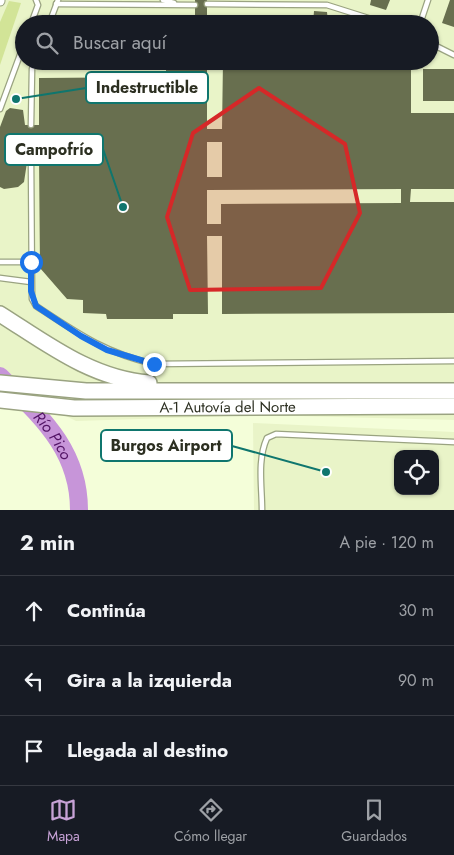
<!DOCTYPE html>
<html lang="es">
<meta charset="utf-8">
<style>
:root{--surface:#171b24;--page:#20242c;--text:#f1f3f6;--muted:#9ea1a6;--line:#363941;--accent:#c7a2d6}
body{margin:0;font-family:Jost,sans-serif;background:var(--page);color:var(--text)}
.controls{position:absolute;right:15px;bottom:15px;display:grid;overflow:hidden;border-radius:10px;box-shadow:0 1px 4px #0004}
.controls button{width:45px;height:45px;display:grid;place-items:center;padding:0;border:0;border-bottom:1px solid var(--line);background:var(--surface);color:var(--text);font:25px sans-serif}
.stop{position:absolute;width:15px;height:15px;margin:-11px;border:4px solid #1a73e8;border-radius:50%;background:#fff}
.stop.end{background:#1a73e8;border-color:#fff;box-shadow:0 1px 5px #0008}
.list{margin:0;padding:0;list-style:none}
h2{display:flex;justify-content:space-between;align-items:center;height:65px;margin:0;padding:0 20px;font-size:21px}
h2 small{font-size:16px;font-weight:400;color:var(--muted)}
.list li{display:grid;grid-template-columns:32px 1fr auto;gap:15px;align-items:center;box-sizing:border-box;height:70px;padding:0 20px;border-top:1px solid var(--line)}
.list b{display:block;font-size:19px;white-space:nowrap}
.list em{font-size:16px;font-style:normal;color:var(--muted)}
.icon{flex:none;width:28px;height:28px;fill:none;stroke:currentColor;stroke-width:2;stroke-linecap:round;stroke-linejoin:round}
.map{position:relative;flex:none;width:454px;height:510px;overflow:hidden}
.search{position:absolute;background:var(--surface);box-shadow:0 1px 4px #0004;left:15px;right:15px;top:15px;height:55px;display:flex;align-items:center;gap:12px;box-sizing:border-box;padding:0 18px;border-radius:28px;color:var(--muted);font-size:19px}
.sheet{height:275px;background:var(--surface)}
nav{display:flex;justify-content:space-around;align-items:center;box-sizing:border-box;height:70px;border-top:1px solid var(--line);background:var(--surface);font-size:14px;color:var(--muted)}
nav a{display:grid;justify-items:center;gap:2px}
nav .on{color:var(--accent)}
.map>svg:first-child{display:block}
.built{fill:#e9f4c8;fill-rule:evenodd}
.green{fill:#d2e497}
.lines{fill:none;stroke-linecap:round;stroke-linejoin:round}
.river{stroke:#c795d9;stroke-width:18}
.building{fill:#686f4f;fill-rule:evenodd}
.service-casing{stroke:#9aa381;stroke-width:7}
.minor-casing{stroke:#9aa381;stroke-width:11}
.motorway-casing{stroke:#9aa381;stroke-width:18}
.service{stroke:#fff;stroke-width:4.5}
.minor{stroke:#fff;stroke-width:9}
.motorway{stroke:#fff;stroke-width:15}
.route{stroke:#1a73e8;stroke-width:6}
.marked{fill:#d62828;fill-opacity:0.2;stroke:#d62828;stroke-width:4;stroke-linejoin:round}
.labels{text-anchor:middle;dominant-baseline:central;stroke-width:5;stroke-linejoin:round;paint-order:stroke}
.street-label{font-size:15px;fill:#2c2f21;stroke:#fff}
.water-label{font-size:16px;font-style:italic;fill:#531466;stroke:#fff}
.leader{fill:none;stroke:#0f766e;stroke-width:2}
.callout-dot{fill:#0f766e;stroke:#fff;stroke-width:2}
.callout{fill:#fff;stroke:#0f766e;stroke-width:2}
.callout-label{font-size:16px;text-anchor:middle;font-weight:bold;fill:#2c2f21}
</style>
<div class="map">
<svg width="454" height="510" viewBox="0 0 454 510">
<rect width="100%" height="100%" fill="#f4fed9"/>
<g class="built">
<path d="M 0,0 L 454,0 L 454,420 L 260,415 L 76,421 L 0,383 ZM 24,24 L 430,24 L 430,61 L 24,61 Z"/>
<path d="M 253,423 L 454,432 L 454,510 L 254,510 ZM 398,454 L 435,454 L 435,491 L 398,491 Z"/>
</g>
<polygon class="green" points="9,1 21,3 0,65 0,22"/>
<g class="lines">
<path class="river" id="s1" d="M 0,376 C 40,416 79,449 79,510"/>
</g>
<g class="building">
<rect x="195" y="0" width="12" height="24"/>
<polygon points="371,0 390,0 386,10 370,5"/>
<polygon points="450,0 454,0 454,27 442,23"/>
<polygon points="314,11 327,12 328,22 332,17 340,16 346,24 313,24"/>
<path d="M 166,61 L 207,61 L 207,129 L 222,129 L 223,61 L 411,61 L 411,113 L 454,113 L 454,189 L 411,189 L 410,202 L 454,202 L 454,313 L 222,314 L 222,236 L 207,236 L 208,314 L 173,314 L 173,319 L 107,319 L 106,314 L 83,313 L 83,300 L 67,299 L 40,268 L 39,156 L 28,156 L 24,182 L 18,187 L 4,189 L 0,187 L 0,127 L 6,111 L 10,108 L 23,110 L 25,125 L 39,125 L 39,78 L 166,77 ZM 207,142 L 222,142 L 222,177 L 207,177 ZM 401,189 L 401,203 L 221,204 L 221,224 L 207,224 L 207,190 Z"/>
<rect x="423" y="69" width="31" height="32"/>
</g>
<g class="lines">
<defs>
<g id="service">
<polyline points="163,0 174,3"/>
<polyline points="56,4 195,5"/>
<polyline points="207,4 327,5 387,24"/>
<polyline points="31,24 38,5 36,0"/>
<polyline points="49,24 58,0"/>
<polyline points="420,24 428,0"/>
<polyline points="430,43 454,55"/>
<polyline points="0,109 24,44"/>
<polyline points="31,125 32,69 35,61"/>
<path d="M 31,156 L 32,299 L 36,306 C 77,333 105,353 154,364 L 454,361"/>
<polyline points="0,262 24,262"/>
<polyline points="0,278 31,282"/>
<path d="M 262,510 C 262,486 257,460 267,438 L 276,434 L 454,442"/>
</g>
<polyline id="minor" points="0,1 0,0"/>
<g id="motorway">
<path d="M 0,314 C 46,343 92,379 149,383"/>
<polyline points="0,383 86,391 454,391"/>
<path id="s2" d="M 0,400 L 74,408 L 454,406"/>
</g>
</defs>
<use href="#service" class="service-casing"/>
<use href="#minor" class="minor-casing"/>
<use href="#motorway" class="motorway-casing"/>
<use href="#service" class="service"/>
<use href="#minor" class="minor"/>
<use href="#motorway" class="motorway"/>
</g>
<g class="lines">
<polyline class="route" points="31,262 31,291 36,306 81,336 107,350 154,364"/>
</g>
<path class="marked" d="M 259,88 L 345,144 L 360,213 L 321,288 L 190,290 L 167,217 L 193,133 Z"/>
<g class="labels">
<g class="street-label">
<text stroke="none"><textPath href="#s2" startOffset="228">A-1 Autovía del Norte</textPath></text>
</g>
<g class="water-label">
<text stroke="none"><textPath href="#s1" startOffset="80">Río Pico</textPath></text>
</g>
</g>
<path class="leader" d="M16 99L86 88M123 207L103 149M326 472L232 446"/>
<g class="callout-dot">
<circle cx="16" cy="99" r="5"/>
<circle cx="123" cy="207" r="5"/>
<circle cx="326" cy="472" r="5"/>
</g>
<g class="callout">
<rect x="86" y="72" width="122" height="31" rx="5"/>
<rect x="5" y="134" width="98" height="31" rx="5"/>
<rect x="101" y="430" width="131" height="31" rx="5"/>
</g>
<g class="callout-label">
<text x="147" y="93">Indestructible</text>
<text x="54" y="155">Campofrío</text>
<text x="166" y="451">Burgos Airport</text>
</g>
</svg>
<div class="controls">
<button><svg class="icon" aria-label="locate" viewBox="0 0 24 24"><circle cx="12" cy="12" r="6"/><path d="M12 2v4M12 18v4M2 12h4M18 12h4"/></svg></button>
</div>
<div class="stop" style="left:31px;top:262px"></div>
<div class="stop end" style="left:154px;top:364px"></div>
<div class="search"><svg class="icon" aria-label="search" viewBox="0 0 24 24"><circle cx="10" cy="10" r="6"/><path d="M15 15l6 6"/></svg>Buscar aquí</div>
</div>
<section class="sheet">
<h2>2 min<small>A pie · 120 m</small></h2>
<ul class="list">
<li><svg class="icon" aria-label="ahead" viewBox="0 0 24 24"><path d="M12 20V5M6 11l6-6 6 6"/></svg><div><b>Continúa</b></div><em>30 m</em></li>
<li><svg class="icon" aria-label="left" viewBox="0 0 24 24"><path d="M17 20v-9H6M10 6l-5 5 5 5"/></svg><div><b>Gira a la izquierda</b></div><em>90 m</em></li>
<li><svg class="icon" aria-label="arrive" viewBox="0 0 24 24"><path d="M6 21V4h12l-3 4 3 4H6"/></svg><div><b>Llegada al destino</b></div></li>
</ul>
</section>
<nav>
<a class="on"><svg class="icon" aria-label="map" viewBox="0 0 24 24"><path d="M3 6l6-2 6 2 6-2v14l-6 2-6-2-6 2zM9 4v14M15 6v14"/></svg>Mapa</a>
<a><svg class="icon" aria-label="directions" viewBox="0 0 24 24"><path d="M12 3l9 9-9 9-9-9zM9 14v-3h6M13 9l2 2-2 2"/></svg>Cómo llegar</a>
<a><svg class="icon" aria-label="saved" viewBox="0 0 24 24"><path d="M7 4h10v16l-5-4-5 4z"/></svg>Guardados</a>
</nav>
